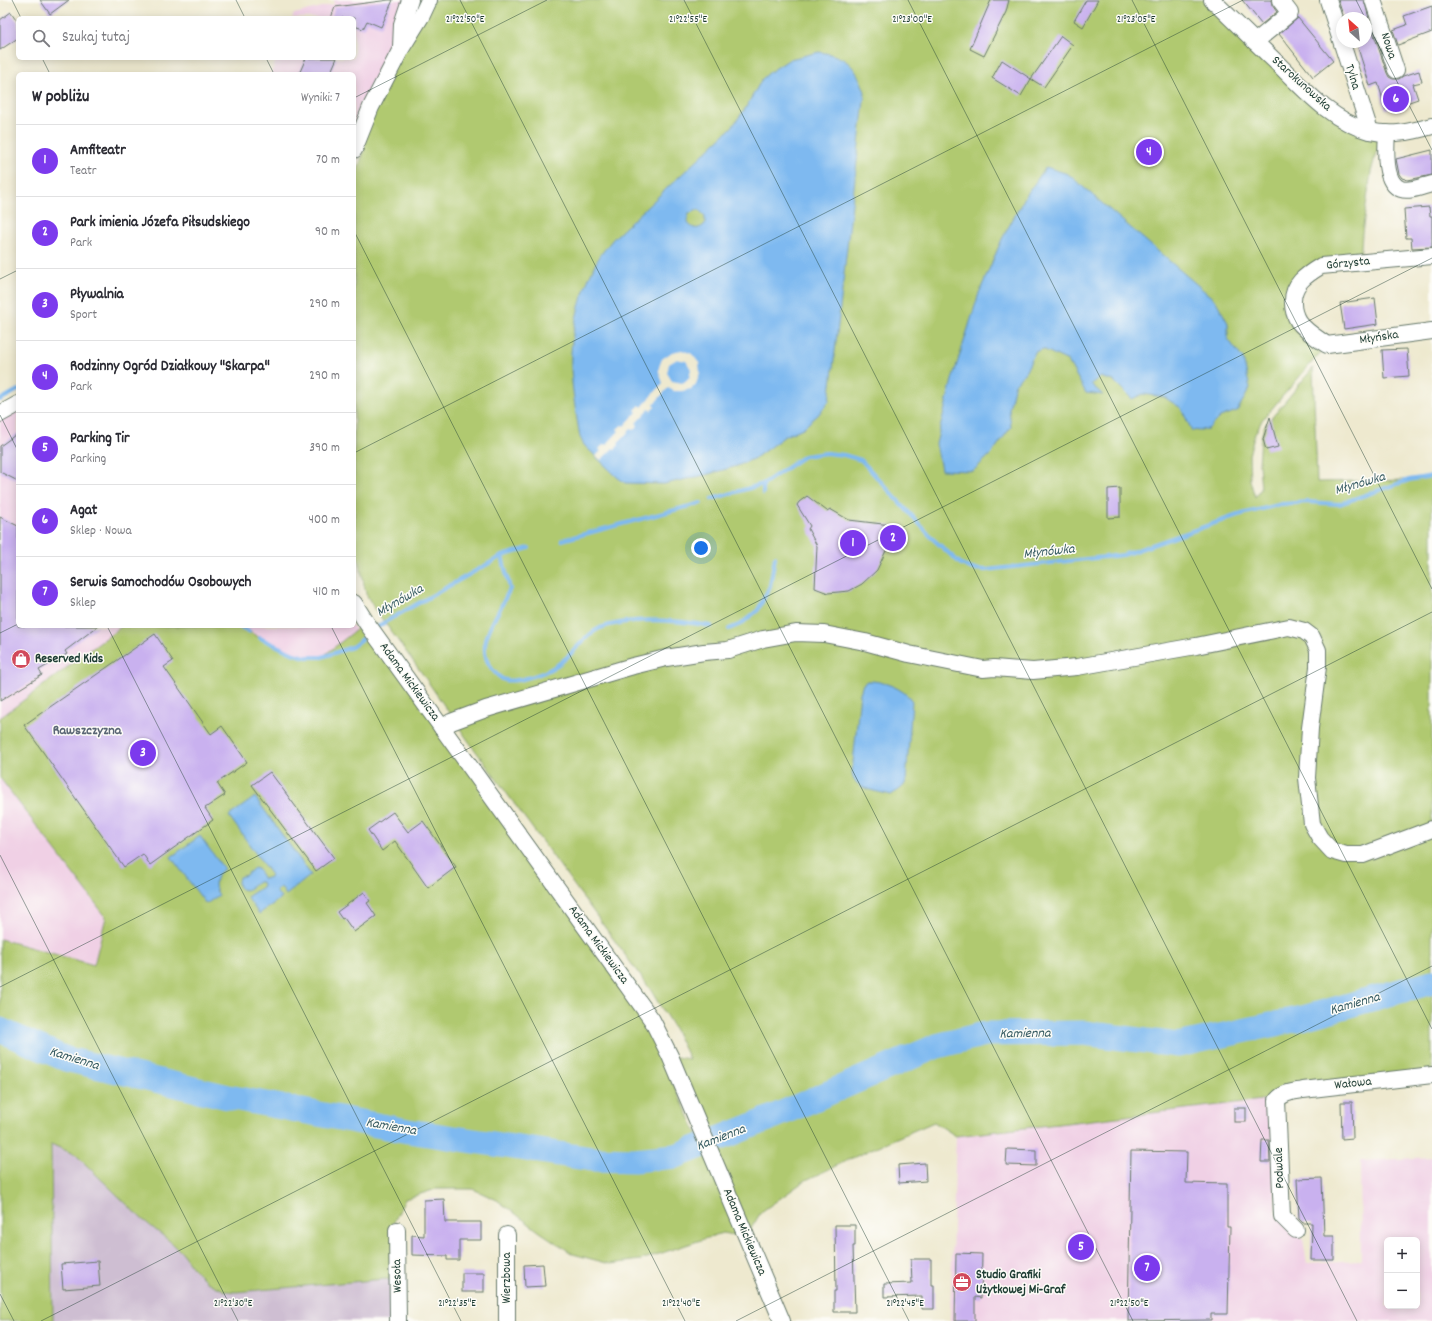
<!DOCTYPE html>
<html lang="pl">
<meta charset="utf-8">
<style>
:root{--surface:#fff;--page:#f2f2f3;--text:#2b2b33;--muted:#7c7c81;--line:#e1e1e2;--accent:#7c3aed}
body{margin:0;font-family:Dekko,sans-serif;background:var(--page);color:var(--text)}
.controls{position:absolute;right:12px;bottom:12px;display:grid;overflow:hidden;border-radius:6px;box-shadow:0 2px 10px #0003}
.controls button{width:36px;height:36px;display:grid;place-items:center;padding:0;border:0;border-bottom:1px solid var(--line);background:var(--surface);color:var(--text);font:20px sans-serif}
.compass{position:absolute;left:1336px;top:12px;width:36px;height:36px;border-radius:50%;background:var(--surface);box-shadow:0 2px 10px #0003;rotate:333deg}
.you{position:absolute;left:701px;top:548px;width:14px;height:14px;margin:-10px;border:3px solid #fff;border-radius:50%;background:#1a73e8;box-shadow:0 0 0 6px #1a73e833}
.badge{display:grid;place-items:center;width:26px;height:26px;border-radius:50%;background:var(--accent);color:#fff;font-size:13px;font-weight:700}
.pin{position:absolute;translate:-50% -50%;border:2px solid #fff;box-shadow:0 1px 4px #0006}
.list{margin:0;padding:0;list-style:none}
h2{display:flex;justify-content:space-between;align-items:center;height:52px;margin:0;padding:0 16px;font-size:17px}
h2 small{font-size:13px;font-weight:400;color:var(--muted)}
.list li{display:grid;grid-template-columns:26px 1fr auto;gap:12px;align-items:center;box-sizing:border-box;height:72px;padding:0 16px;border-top:1px solid var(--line)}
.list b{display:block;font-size:15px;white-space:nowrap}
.list p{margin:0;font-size:13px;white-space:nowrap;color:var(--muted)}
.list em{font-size:13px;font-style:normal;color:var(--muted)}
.icon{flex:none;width:22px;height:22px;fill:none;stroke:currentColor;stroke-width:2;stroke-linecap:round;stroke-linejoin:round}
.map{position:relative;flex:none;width:1432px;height:1321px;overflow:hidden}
.search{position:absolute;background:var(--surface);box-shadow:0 2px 10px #0003;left:16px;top:16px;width:340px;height:44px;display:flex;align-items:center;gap:10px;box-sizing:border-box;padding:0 14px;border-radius:6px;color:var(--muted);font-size:15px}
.panel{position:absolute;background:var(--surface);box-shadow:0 2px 10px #0003;left:16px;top:72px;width:340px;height:556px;border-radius:6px}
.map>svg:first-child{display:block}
.built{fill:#f0d0e5;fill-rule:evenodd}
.industrial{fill:#cebed2}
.green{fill:#b0c96f;stroke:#688352}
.water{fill:#7eb9f0;stroke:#4e7b92;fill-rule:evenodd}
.pier{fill:#eee9cf;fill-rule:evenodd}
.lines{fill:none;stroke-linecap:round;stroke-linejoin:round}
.stream{stroke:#7eb9f0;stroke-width:4}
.river{stroke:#7eb9f0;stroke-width:25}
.building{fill:#c9b1ef}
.minor-casing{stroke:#67796a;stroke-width:18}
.minor{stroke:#fff;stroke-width:16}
.ticks{fill:none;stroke:#1f3d34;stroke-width:1;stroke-opacity:0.45}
.labels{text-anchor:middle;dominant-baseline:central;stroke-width:3;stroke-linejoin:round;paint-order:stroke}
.street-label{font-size:13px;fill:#1f3d34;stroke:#fdfcf7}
.poi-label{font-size:13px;font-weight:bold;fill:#1f3d34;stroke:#fdfcf7;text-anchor:start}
.water-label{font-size:14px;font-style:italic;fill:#375c63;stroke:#fdfcf7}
.neighbourhood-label{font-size:14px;font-weight:bold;fill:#5a6675;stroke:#fdfcf7}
.ticks-label{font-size:10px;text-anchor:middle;fill:#1f3d34;stroke:#fdfcf7;stroke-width:3;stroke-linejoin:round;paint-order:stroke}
</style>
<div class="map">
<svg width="1432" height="1321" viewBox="0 0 1432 1321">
<rect width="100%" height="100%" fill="#fdfcf7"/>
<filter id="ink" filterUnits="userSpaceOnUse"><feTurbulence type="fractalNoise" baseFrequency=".025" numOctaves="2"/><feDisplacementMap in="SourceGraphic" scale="8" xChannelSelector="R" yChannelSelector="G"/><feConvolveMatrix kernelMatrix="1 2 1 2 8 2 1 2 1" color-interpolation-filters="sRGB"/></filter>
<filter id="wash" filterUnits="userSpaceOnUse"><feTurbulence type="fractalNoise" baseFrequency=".012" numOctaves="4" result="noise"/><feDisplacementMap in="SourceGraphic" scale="16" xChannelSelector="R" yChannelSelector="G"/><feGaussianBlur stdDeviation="0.9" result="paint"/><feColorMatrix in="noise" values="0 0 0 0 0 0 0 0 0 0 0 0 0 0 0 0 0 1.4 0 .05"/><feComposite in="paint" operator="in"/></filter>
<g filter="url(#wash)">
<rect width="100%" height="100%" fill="#eee9cf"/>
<g class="built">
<polygon points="334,0 410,0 401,49 354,130 354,74 271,74 277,58 354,58 354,18 292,18 294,14 334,4"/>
<polygon points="18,404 18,626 122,626 0,718 0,414"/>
<polygon points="239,626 353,626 357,632 322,657 306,657 294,654 278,648"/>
<polygon points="0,778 106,917 95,965 0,939"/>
<path d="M 1262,1100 L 1276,1116 L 1275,1212 L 1303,1239 L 1307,1263 L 1361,1260 L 1360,1161 L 1432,1157 L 1432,1321 L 950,1321 L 956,1136 ZM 1387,1240 L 1417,1240 L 1417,1306 L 1387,1306 Z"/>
</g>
<polygon class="industrial" points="51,1143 76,1155 142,1219 172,1243 182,1253 193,1269 207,1282 225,1291 236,1292 385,1279 398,1281 398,1321 53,1321"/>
<polygon class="green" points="429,0 1212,0 1311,96 1387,133 1376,153 1371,172 1362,233 1360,262 1307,274 1293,308 1327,345 1262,420 1254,436 1249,455 1250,480 1255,497 1261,489 1259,464 1261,438 1264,427 1313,368 1317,482 1409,480 1432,476 1432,1075 1286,1093 1276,1116 1262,1100 956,1136 934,1122 880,1145 806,1180 761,1212 746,1237 722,1233 641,1260 610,1264 573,1254 540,1232 497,1200 473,1189 436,1189 405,1199 393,1224 398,1281 385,1279 236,1292 225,1291 207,1282 193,1268 182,1253 172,1243 142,1219 76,1155 51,1144 53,1321 0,1321 0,939 94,965 106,917 0,778 0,718 122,626 239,626 278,648 294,654 306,657 322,657 366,622 664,1044 661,1059 733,1207 670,1056 689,1059 675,1030 650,989 467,739 424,676 374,608 366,594 359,561 354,547 354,180 364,151 360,132"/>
<g class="water">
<path d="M 819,52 C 848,56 856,67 865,92 L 832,377 L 829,401 L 818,415 L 803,428 L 785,436 L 755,458 L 737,466 L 705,475 L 664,484 L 625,483 L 617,477 L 584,445 L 580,437 C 576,414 572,390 571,367 C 569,334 583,283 600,256 C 604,250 609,244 613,239 L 732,127 L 745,109 L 762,79 L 770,72 L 790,59 ZM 695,210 L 699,210 L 705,216 L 705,224 C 699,230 693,230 688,223 L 688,215 Z"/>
<polygon points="1046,167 1068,174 1216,301 1228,323 1228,339 1243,359 1250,388 1237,411 1220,417 1208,429 1192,431 1181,408 1164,397 1143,394 1132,399 1114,381 1100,377 1091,384 1103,395 1086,393 1068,361 1043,349 1035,352 1026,371 1015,384 1009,409 1011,427 992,453 973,471 941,470 936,444 952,380 979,293 1002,239 1025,197"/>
<path d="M 867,681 C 881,680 904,688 912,701 L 906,781 C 904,788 897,791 891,795 C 877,791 854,790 852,773 L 860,693 L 863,684 Z"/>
<path d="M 255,797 L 311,875 L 286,895 L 281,887 L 276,891 L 281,898 L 259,914 L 247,897 L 262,887 L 263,885 L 262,882 L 258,882 C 252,886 246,894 239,887 L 238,882 L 239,877 L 246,875 L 254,868 L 258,869 L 264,879 L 270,877 L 271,875 L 229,816 Z"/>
<path d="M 200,836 L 224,869 C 215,875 212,886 219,895 L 206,904 L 171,857 Z"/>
</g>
<path class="pier" d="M 682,350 L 692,354 L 699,363 L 700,373 L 696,384 L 691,389 L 682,391 L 674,391 L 668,388 L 654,404 L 655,406 L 651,411 L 649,409 L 636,423 L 638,425 L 633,430 L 631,429 L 618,443 L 619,445 L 615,449 L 613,448 L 601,460 L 596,456 L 601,451 L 599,449 L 604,444 L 606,445 L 619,431 L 617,429 L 622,425 L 624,426 L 637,412 L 635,410 L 640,405 L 642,407 L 663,383 L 659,372 L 659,367 L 662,359 L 672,352 ZM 677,359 L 686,361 L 691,369 L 689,378 L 686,381 L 682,383 L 672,381 L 667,373 L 669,364 Z"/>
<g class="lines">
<g class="stream">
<polyline points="0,400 18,390"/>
<polyline points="763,493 763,484"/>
<polyline points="712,499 763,484 804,456 826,453 844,455 861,460 934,540 961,564 972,569 986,570 1123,555 1238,515 1282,504 1308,502 1339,504 1409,480 1432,476"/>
<polyline points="562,540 701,503"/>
<path d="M 502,556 L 510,589 C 505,598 501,607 496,616 C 487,633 478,651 492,669 C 502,682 507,682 523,679 C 539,675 553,670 566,658 C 577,649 586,634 600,628 C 634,616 675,620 711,626"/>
<polyline points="239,626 249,632"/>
<polyline points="375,629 385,622 502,556 529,548"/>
<polyline points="729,629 741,624 758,610 770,586 775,557"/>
<polyline points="260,638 294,654 306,657 322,657 352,647 370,633"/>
</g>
<polyline class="river" points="0,1030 66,1059 228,1097 408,1131 592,1159 634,1160 676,1156 766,1120 937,1046 985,1034 1084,1033 1178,1045 1303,1018 1432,982"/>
</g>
<g id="blocks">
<g class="building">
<polygon points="40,0 69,0 50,14"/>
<polygon points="389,0 393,0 381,27 367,21 363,29 354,26 354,18 331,18 335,7"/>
<polygon points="991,0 1009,0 1006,12 984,56 970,49"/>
<polygon points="1086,0 1098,0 1083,27 1074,21"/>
<polygon points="1242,0 1271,0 1272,5 1277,12 1262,24"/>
<polygon points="1338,0 1364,0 1369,18 1344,18"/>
<polygon points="1432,6 1432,32 1398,45 1393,30 1407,25 1404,16"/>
<polygon points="11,12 18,22 18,38 0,50 0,20"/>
<polygon points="1298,18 1333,61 1313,77 1279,34"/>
<polygon points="1372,29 1387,73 1389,77 1393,79 1399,79 1403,76 1419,71 1422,82 1413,84 1418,99 1386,110 1378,83 1370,86 1356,42 1366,42 1366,31"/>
<polygon points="1061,36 1073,45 1044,87 1031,79"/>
<polygon points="306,58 337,58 330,74 299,74"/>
<polygon points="1002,60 1031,79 1021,96 992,78"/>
<polygon points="1432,150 1432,175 1408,180 1402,178 1399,174 1396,159"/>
<polygon points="1429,207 1430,216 1432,216 1432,247 1412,248 1411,238 1406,238 1404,209"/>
<polygon points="1375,298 1378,324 1344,329 1340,303"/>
<polygon points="1407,349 1409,376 1384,378 1382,350"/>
<polygon points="1270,417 1278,447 1266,450 1263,439"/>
<polygon points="18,433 18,481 0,472 0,446"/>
<polygon points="1120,488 1120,517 1108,518 1108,489"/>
<polygon points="807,496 827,511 830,509 849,520 891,525 891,540 877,570 862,584 849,591 828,593 815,588 817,546 808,529 810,526 797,505 799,502"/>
<polygon points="0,517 18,526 18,626 98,626 65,651 67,654 39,670 42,675 0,701"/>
<polygon points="155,634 173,661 164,667 211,734 222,726 247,762 217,783 225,795 205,808 213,820 150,865 143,854 124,867 24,725"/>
<polygon points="270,772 334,858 316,871 252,785"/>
<polygon points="393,812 408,832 423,821 456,867 428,888 395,841 382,851 368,830"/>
<polygon points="364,892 370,901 367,903 376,916 354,932 344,918 342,919 337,912"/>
<polygon points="1341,1102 1352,1102 1353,1138 1342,1139"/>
<rect x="1234" y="1108" width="12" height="14"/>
<polygon points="1262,1140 1269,1140 1270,1162 1261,1162"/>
<polygon points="1007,1149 1036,1150 1036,1166 1006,1165"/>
<polygon points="1131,1151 1187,1152 1186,1183 1227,1184 1227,1227 1230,1227 1228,1314 1211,1314 1211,1320 1128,1321"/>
<polygon points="925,1163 926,1181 899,1183 898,1165"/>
<polygon points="1322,1178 1324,1236 1334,1236 1334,1260 1311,1260 1312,1223 1303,1223 1299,1219 1297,1179"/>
<polygon points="444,1199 445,1222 481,1222 481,1240 459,1240 459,1260 447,1260 447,1256 412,1255 412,1235 424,1236 424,1200"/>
<polygon points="835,1225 855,1225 855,1246 853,1246 855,1312 834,1312 834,1291 836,1291"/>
<polygon points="956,1253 982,1254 981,1298 975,1297 975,1321 955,1321"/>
<polygon points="911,1259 931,1259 931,1285 934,1285 934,1309 922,1309 922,1296 884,1297 884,1284 912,1283"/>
<polygon points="98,1261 100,1286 63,1289 61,1264"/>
<polygon points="543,1264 545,1286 525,1287 524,1265"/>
<rect x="462" y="1273" width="22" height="19"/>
</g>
</g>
</g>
<g filter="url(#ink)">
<use href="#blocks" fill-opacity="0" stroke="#67796a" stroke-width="1"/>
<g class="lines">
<defs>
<g id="minor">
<path d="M 1212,0 C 1233,20 1254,41 1275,61 C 1303,88 1331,121 1369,131 C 1391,136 1411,132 1432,126"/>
<polyline points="1328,0 1370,131"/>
<polyline points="1373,0 1396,70"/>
<polyline points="1255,42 1290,13 1280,0"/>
<polyline points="401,47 402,24 410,0"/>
<path d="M 1387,133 C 1386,148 1383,183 1401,189 C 1410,192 1423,186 1432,184"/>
<polyline points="354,150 371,107 401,49 422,15 429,0"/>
<path d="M 1432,256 L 1321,266 C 1306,275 1292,284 1293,303 C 1293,309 1295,316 1298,321 C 1305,331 1317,338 1327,345 L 1432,331"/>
<polyline points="0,414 18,404"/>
<polyline points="354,603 366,622 652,1020 670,1056 782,1321"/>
<polyline points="442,728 451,722 486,709 633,666 666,658 704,652 728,650 763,639 796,633 824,634 865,642 909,654 983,669 994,668 1033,671 1077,667 1196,646 1289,627 1304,631 1312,637 1318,650 1318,667 1310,728 1307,778 1312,824 1320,838 1332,851 1346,855 1363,855 1432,829"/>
<polyline points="397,1230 398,1321"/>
<path d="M 1296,1230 L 1282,1216 L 1277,1100 C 1284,1092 1293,1092 1303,1090 L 1432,1075"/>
<polyline points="507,1235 507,1321"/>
</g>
</defs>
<use href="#minor" class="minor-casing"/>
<use href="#minor" class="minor"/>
</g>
</g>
<path class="ticks" d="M 12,0 L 21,18M 236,0 L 245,18M 460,0 L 1133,1321M 684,0 L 1357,1321M 908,0 L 1432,1029M 1132,0 L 1432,589M 1356,0 L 1365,18M 1366,21 L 1432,150M 42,58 L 50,74M 266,58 L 274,74M 354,98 L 547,0M 354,231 L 909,1321M 0,279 L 18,270M 0,415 L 18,451M 354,453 L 1243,0M 107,626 L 461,1321M 331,626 L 685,1321M 0,633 L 18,624M 0,855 L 238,1321M 0,987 L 1432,258M 0,1294 L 14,1321M 41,1321 L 1432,612M 736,1321 L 1432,966"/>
<defs>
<symbol id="shop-disc" viewBox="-11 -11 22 22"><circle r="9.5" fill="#d1495b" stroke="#fdfcf7"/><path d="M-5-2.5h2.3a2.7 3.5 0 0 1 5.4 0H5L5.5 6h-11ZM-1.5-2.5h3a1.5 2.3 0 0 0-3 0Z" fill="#fff"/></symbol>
<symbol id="office-disc" viewBox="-11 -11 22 22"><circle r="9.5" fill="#d1495b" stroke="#fdfcf7"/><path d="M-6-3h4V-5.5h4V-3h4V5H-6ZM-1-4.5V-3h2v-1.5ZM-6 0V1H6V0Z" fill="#fff"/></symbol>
</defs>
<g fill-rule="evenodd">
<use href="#shop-disc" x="10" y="648" width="22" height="22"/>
<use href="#office-disc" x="951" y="1271" width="22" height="22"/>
</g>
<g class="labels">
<g class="street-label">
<text transform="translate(1388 46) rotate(72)">Nowa</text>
<text transform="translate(1352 77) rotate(73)">Tylna</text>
<text transform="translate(1301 84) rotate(42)">Starokunowska</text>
<text transform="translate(1348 264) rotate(-6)">Górzysta</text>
<text transform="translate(1379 338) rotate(-8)">Młyńska</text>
<text transform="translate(409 682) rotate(54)">Adama Mickiewicza</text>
<text transform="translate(598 945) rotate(54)">Adama Mickiewicza</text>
<text transform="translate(1353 1084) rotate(-6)">Wałowa</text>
<text transform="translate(1280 1168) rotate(-92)">Podwale</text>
<text transform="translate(744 1232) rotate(67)">Adama Mickiewicza</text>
<text transform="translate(398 1276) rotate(-91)">Wesoła</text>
<text transform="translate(507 1278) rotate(-90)">Wierzbowa</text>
</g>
<g class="poi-label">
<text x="35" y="659">Reserved Kids</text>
<text x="976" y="1275">Studio Grafiki<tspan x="976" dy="15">Użytkowej Mi-Graf</tspan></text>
</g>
<g class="water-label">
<text transform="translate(1360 484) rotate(-16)">Młynówka</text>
<text transform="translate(1049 552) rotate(-6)">Młynówka</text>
<text transform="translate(400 601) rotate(-30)">Młynówka</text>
<text transform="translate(1355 1004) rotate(-16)">Kamienna</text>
<text transform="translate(1025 1034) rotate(-1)">Kamienna</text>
<text transform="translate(74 1059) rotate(17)">Kamienna</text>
<text transform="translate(391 1127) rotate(10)">Kamienna</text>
<text transform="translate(721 1138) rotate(-21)">Kamienna</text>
</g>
<g class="neighbourhood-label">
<text x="87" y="731">Rawszczyzna</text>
</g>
</g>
<g class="ticks-label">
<text x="465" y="22">21°22'50"E</text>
<text x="688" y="22">21°22'55"E</text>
<text x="912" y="22">21°23'00"E</text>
<text x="1136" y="22">21°23'05"E</text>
<text x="233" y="1306">21°22'30"E</text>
<text x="457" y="1306">21°22'35"E</text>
<text x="681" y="1306">21°22'40"E</text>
<text x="905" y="1306">21°22'45"E</text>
<text x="1129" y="1306">21°22'50"E</text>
</g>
</svg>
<div class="controls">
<button>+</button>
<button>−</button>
</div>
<svg class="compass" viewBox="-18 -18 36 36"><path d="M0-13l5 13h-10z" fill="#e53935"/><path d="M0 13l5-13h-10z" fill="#7c7c81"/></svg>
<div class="you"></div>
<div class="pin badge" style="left:853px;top:543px">1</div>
<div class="pin badge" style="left:893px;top:538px">2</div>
<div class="pin badge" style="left:143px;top:753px">3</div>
<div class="pin badge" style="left:1149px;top:152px">4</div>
<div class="pin badge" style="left:1081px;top:1247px">5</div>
<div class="pin badge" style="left:1396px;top:99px">6</div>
<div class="pin badge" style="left:1147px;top:1268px">7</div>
<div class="search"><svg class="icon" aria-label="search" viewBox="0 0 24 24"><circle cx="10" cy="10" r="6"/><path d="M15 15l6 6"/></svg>Szukaj tutaj</div>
<section class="panel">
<h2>W pobliżu<small>Wyniki: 7</small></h2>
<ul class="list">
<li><span class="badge">1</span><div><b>Amfiteatr</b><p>Teatr</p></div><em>70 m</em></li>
<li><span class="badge">2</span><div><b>Park imienia Józefa Piłsudskiego</b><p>Park</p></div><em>90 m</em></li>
<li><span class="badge">3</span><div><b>Pływalnia</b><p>Sport</p></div><em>290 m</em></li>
<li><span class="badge">4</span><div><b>Rodzinny Ogród Działkowy &quot;Skarpa&quot;</b><p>Park</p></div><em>290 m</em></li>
<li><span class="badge">5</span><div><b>Parking Tir</b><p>Parking</p></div><em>390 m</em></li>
<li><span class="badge">6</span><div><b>Agat</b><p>Sklep · Nowa</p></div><em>400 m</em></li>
<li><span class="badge">7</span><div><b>Serwis Samochodów Osobowych</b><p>Sklep</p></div><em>410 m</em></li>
</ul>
</section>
</div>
